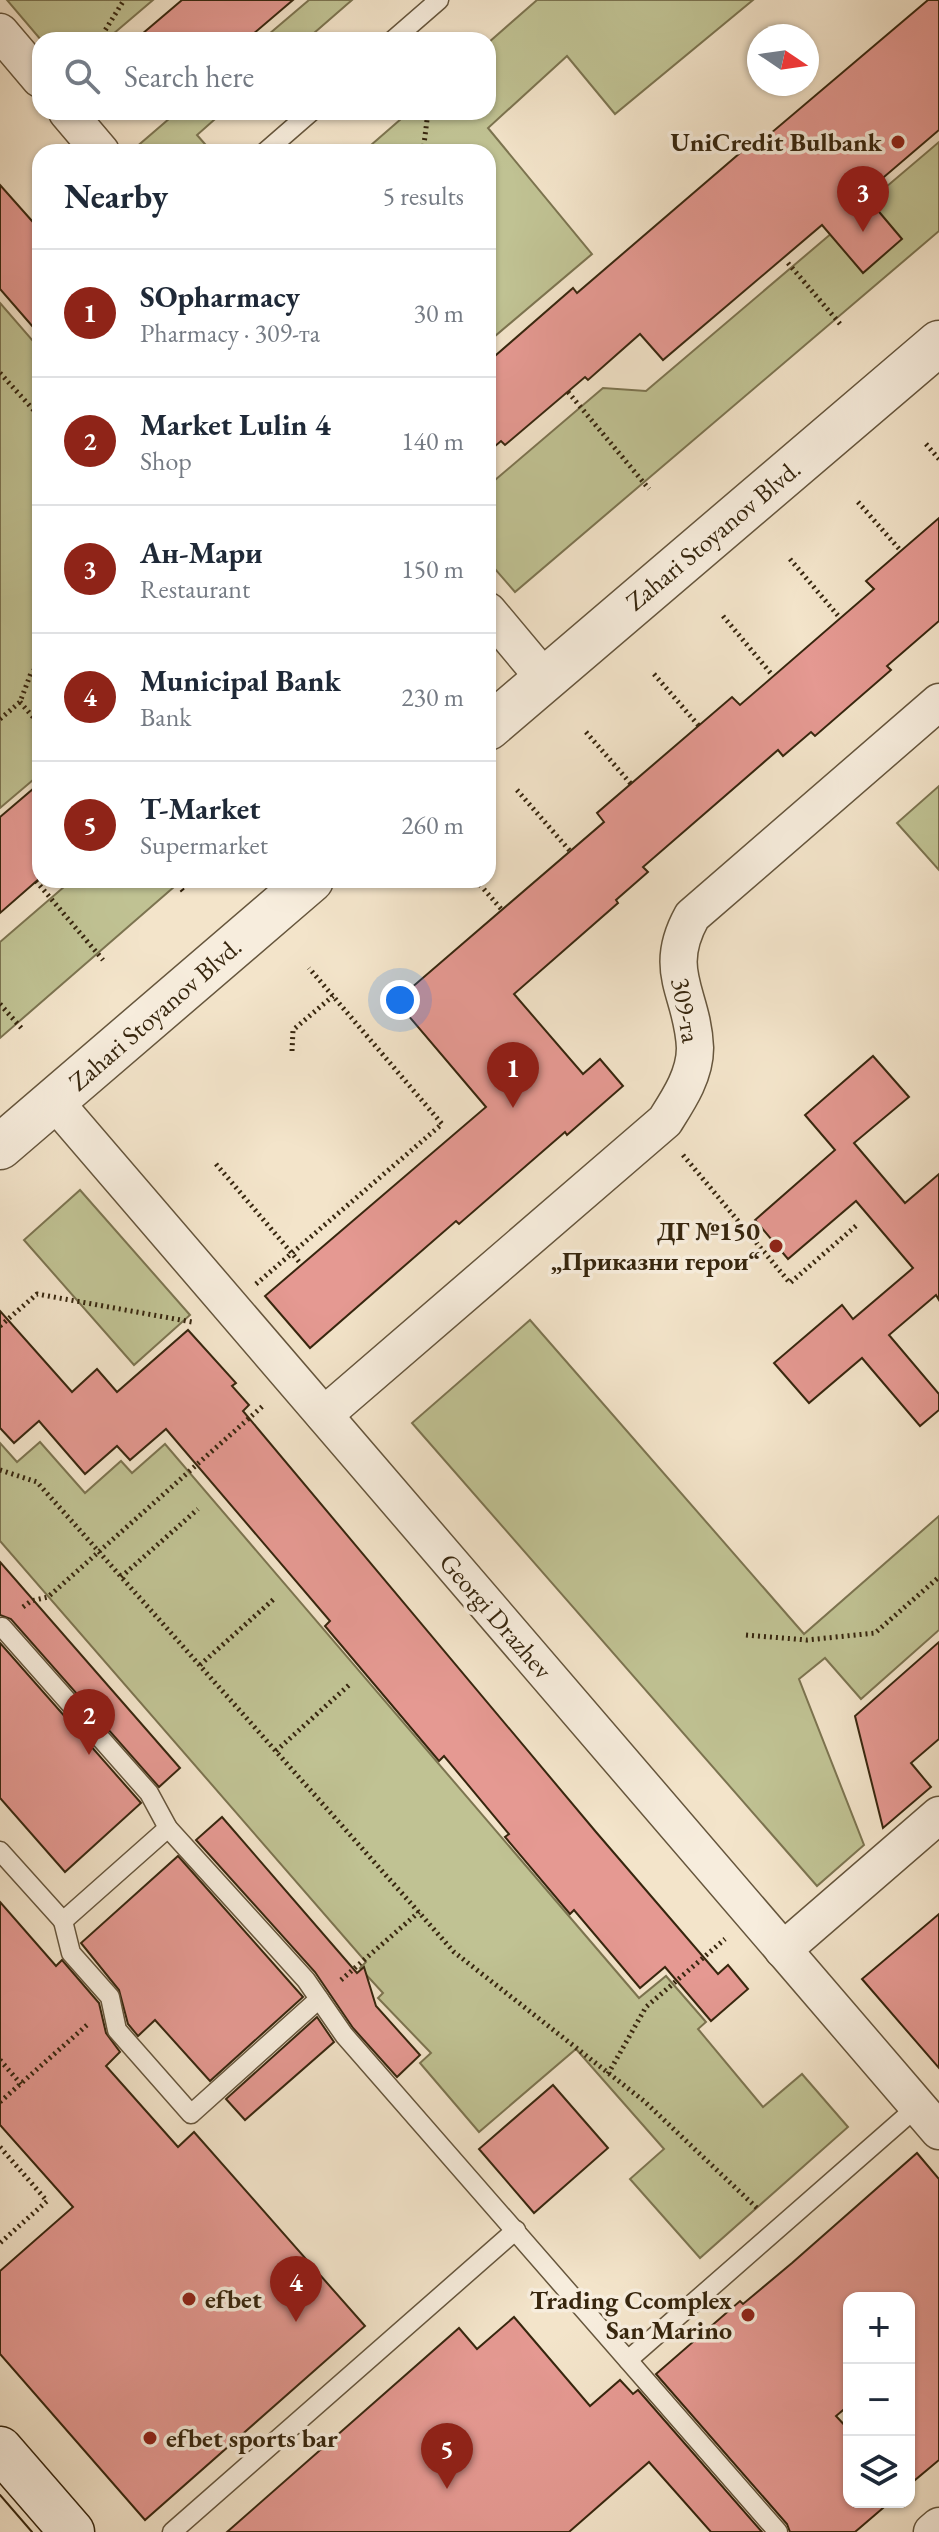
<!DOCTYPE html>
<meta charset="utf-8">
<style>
:root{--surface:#fff;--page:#f6f6f7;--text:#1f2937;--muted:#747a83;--line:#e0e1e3;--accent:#8f2418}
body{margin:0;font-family:"EB Garamond",serif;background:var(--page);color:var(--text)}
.controls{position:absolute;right:24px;bottom:24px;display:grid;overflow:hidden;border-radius:16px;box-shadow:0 2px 6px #0004}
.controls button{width:72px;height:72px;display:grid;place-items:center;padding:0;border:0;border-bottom:2px solid var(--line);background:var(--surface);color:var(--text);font:40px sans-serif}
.compass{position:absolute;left:747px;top:24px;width:72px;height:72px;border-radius:50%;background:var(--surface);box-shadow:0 2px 6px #0004;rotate:103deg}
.you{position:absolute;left:400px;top:1000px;width:28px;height:28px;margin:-20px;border:6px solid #fff;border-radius:50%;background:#1a73e8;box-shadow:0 0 0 12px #1a73e833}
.badge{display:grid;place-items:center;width:52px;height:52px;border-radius:50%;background:var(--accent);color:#fff;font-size:26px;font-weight:700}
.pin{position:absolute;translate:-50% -66px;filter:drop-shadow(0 2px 4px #0008)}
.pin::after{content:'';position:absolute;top:42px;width:28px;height:24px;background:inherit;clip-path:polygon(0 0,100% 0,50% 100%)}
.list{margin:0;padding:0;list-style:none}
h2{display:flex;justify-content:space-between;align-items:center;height:104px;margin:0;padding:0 32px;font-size:34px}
h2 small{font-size:26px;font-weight:400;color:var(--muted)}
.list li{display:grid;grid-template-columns:52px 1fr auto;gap:24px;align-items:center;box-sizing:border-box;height:128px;padding:0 32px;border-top:2px solid var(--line)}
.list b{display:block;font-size:30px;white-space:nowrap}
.list p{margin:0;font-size:26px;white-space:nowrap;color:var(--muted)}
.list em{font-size:26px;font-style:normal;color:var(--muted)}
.icon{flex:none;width:44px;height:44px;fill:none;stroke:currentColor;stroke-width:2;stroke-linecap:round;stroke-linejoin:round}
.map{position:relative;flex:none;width:939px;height:2532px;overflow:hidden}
.search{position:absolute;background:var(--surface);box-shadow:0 2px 6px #0004;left:32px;top:32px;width:464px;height:88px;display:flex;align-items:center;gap:20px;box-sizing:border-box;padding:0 28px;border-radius:24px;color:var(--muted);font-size:30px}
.panel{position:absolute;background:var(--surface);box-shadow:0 2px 6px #0004;left:32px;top:144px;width:464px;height:744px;border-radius:24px}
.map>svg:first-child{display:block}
.green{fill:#c0c293;stroke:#7c7450;stroke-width:2}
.building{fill:#e59992;stroke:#37260e;stroke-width:2}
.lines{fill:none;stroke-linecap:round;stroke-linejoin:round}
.service-casing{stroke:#66563d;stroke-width:21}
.minor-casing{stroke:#66563d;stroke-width:39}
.tertiary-casing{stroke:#66563d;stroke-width:47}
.secondary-casing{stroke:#37260e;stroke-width:47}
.path{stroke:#37260e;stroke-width:5;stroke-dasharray:2 4;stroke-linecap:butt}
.service{stroke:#f7eddd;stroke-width:18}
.minor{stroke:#f7eddd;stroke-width:36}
.tertiary{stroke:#f7eddd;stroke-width:44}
.secondary{stroke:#f7eddd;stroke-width:44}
.tram{stroke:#37260e;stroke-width:2}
.poi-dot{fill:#8f2418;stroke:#f7eddd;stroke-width:3}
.labels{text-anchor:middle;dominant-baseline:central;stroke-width:7;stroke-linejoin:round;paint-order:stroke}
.poi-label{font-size:26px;font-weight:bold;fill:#37260e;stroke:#f7eddd;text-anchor:end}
.street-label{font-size:26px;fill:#37260e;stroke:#f7eddd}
</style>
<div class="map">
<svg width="939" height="2532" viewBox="0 0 939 2532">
<rect width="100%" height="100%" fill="#f3e4ca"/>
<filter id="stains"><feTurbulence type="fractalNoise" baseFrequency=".0025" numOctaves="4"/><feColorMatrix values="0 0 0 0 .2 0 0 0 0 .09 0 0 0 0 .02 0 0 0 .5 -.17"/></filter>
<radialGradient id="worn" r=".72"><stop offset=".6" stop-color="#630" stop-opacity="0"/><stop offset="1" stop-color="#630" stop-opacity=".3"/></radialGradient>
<g class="green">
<polygon points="7,0 153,0 106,40 41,40"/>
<polygon points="309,0 352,0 306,40 262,40"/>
<polygon points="537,0 753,0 615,114 567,56 488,128 592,254 488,342 488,152 363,152 409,112 488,112 488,43"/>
<polygon points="177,112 223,112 197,135 212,152 136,152 134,149"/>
<polygon points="939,142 939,231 515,592 488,561 488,486 603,388 646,391"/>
<polygon points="0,303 40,349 40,774 0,808"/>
<polygon points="939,786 939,870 897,823"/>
<polygon points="72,880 182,880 0,1038 0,942"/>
<polygon points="80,1190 190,1315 134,1365 24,1240"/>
<polygon points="530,1320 804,1634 939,1516 939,1630 861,1699 825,1658 799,1679 864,1845 817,1886 412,1423"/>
<polygon points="40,1442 85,1493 121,1461 132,1473 165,1444 639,1998 666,1976 706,2022 698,2029 763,2107 802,2074 848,2127 700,2258 630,2179 664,2149 576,2049 479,2132 420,2063 431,2053 378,1998 383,1993 360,1968 366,1962 0,1541 0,1443 17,1462"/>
</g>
<g class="building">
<polygon points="182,0 293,0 246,40 135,40"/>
<polygon points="928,0 939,0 939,130 864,194 902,239 863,273 822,225 663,360 640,334 588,380 585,377 505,445 501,441 488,452 488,362 573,288 577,293 754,141 757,145"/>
<polygon points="0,185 40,230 40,335 0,289"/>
<polygon points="939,518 939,621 887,666 891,670 815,736 811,732 783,756 778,750 643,867 648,872 616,900 618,903 514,994 583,1074 600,1059 623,1086 567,1135 565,1132 459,1224 456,1221 310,1348 265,1296 486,1107 396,1001 604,822 597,813 732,697 740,705 874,589 866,581"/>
<polygon points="40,783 40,878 0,913 0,817"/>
<polygon points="873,1056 909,1097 854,1143 905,1203 939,1174 939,1300 936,1295 889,1335 939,1394 939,1410 920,1426 862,1358 809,1403 774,1363 842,1305 853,1319 913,1268 856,1201 788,1259 755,1220 835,1150 805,1115"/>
<polygon points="0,1311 72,1392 97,1369 117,1392 188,1330 236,1383 232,1386 249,1405 243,1411 596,1832 718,1974 728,1965 748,1989 711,2021 665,1967 640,1988 574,1910 570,1914 505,1837 509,1834 444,1756 439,1761 325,1626 330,1621 166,1429 130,1460 117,1446 85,1474 39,1421 14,1443 0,1428"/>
<polygon points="0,1562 180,1768 159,1787 11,1619 0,1615"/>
<polygon points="939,1642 939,1739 911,1763 931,1787 883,1828 855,1716"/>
<polygon points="0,1643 141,1803 65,1872 0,1798"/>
<polygon points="222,1817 357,1973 364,1967 376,2006 420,2055 397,2077 353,2028 315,1972 196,1840"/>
<polygon points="178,1856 303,1997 210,2081 155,2020 138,2036 128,2024 119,1990 81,1943"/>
<polygon points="0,1902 56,1966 62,1960 99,2003 106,2033 120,2052 106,2066 178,2147 194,2132 365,2326 145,2520 0,2354 0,2271 73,2207 0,2125"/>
<polygon points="939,1914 939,2068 862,1979"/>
<polygon points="317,2017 334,2042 245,2120 226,2099"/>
<polygon points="553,2085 608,2148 534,2213 479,2149"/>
<polygon points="917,2153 939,2179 939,2460 909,2485 909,2298 849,2298 849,2405 836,2416 849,2430 849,2502 890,2502 855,2532 790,2532 787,2524 656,2374 740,2301 743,2304 792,2263"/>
<polygon points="514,2317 590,2406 620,2380 633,2394 638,2390 762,2532 711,2532 649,2462 569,2532 227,2532 459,2328 477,2349"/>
</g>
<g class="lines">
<defs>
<g id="service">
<polyline points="393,40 439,0"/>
<polyline points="265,152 311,112"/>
<polyline points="2,1627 149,1793 168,1828 306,1980 344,2035 778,2532"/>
<polyline points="0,1851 63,1921 168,1828"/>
<polyline points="63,1921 71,1953 110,1997 117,2030 191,2114 319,1999"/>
<polyline points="628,2360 918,2106"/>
<polyline points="172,2532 516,2230"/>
</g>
<g id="minor">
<polyline points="0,32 40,79"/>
<polyline points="67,112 101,152"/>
<polyline points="488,611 545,679"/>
<polyline points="54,1101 939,2131"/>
<path d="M 324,1415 L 665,1121 C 679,1099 695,1075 695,1048 C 693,993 661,972 692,916 L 939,702"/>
<polyline points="783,1950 939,1815"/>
<polyline points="932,2532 939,2526"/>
</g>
<g id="tertiary">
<polyline points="488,728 939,343"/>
<polyline points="0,1147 311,880"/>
</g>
<polyline id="secondary" points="0,2449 72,2532"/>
</defs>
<use href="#service" class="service-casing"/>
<use href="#minor" class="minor-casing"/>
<use href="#tertiary" class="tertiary-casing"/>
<use href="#secondary" class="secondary-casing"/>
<g class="path">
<polyline points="99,40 124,0"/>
<polyline points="423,152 428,112"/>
<polyline points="788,263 841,325"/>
<polyline points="0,373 40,417"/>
<polyline points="568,392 649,489"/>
<polyline points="926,444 939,459"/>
<polyline points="858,502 901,551"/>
<polyline points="790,559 840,618"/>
<polyline points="723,616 773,676"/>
<polyline points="654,674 699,726"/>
<polyline points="20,702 40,725"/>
<polyline points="0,719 20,702 31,673 40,664"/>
<polyline points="586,732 631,784"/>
<polyline points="517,790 570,851"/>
<polyline points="174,880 183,891"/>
<polyline points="476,880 502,910"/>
<polyline points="36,881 103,960"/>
<polyline points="0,1004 23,1030"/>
<polyline points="292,1051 293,1030 333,996"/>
<polyline points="683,1155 790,1283 857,1225"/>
<polyline points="216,1164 301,1264"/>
<polyline points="256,1284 442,1124 309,968"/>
<polyline points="0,1326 37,1294 192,1322"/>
<polyline points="0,1470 37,1482 454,1952 644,2101 759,2210"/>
<polyline points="121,1577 198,1509"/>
<polyline points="23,1607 31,1601 48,1597 265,1404"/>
<polyline points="746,1635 807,1640 875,1633 939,1577"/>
<polyline points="200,1665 275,1598"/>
<polyline points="276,1751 349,1685"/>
<polyline points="341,1980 419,1912"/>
<polyline points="0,2060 21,2084"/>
<polyline points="608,2074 646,2007 725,1939"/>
<polyline points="0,2102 87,2025"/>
<polyline points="0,2147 47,2201 0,2243"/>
</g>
<use href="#service" class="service"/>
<use href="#minor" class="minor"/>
<use href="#tertiary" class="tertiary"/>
<use href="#secondary" class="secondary"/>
<polyline class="tram" points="0,2495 32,2532"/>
</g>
<g class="poi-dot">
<circle cx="898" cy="142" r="8"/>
<circle cx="776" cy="1246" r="8"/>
<circle cx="189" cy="2299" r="8"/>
<circle cx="748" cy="2315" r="8"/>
<circle cx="150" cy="2438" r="8"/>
</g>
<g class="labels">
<g class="poi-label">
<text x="882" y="142">UniCredit Bulbank</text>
<text x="760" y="1231">ДГ №150<tspan x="760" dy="30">„Приказни герои“</tspan></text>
<text x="205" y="2299" text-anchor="start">efbet</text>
<text x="732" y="2300">Trading Ccomplex<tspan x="732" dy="30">San Marino</tspan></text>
<text x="166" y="2438" text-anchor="start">efbet sports bar</text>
</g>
<g class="street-label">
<text transform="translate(713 535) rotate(-40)">Zahari Stoyanov Blvd.</text>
<text transform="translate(686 1010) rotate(80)">309-та</text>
<text transform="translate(155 1014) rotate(-41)">Zahari Stoyanov Blvd.</text>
<text transform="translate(496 1616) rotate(49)">Georgi Drazhev</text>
</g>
</g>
<rect width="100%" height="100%" filter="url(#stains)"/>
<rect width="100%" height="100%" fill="url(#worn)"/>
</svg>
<div class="controls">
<button>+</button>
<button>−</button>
<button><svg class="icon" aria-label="layers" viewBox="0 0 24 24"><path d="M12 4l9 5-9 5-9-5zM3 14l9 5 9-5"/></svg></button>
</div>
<svg class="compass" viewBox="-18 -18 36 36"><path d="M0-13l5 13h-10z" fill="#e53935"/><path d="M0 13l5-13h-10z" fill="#747a83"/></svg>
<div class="you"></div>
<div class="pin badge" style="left:513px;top:1108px">1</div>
<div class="pin badge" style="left:89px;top:1755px">2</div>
<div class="pin badge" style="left:863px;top:232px">3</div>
<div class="pin badge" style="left:296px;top:2322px">4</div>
<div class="pin badge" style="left:447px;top:2489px">5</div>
<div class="search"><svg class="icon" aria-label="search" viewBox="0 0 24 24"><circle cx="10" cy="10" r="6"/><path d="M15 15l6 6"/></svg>Search here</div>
<section class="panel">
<h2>Nearby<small>5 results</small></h2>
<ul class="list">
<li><span class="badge">1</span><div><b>SOpharmacy</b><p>Pharmacy · 309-та</p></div><em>30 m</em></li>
<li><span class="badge">2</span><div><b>Market Lulin 4</b><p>Shop</p></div><em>140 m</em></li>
<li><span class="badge">3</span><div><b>Ан-Мари</b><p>Restaurant</p></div><em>150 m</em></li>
<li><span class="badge">4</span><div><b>Municipal Bank</b><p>Bank</p></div><em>230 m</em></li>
<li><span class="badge">5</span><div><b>T-Market</b><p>Supermarket</p></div><em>260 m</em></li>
</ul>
</section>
</div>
